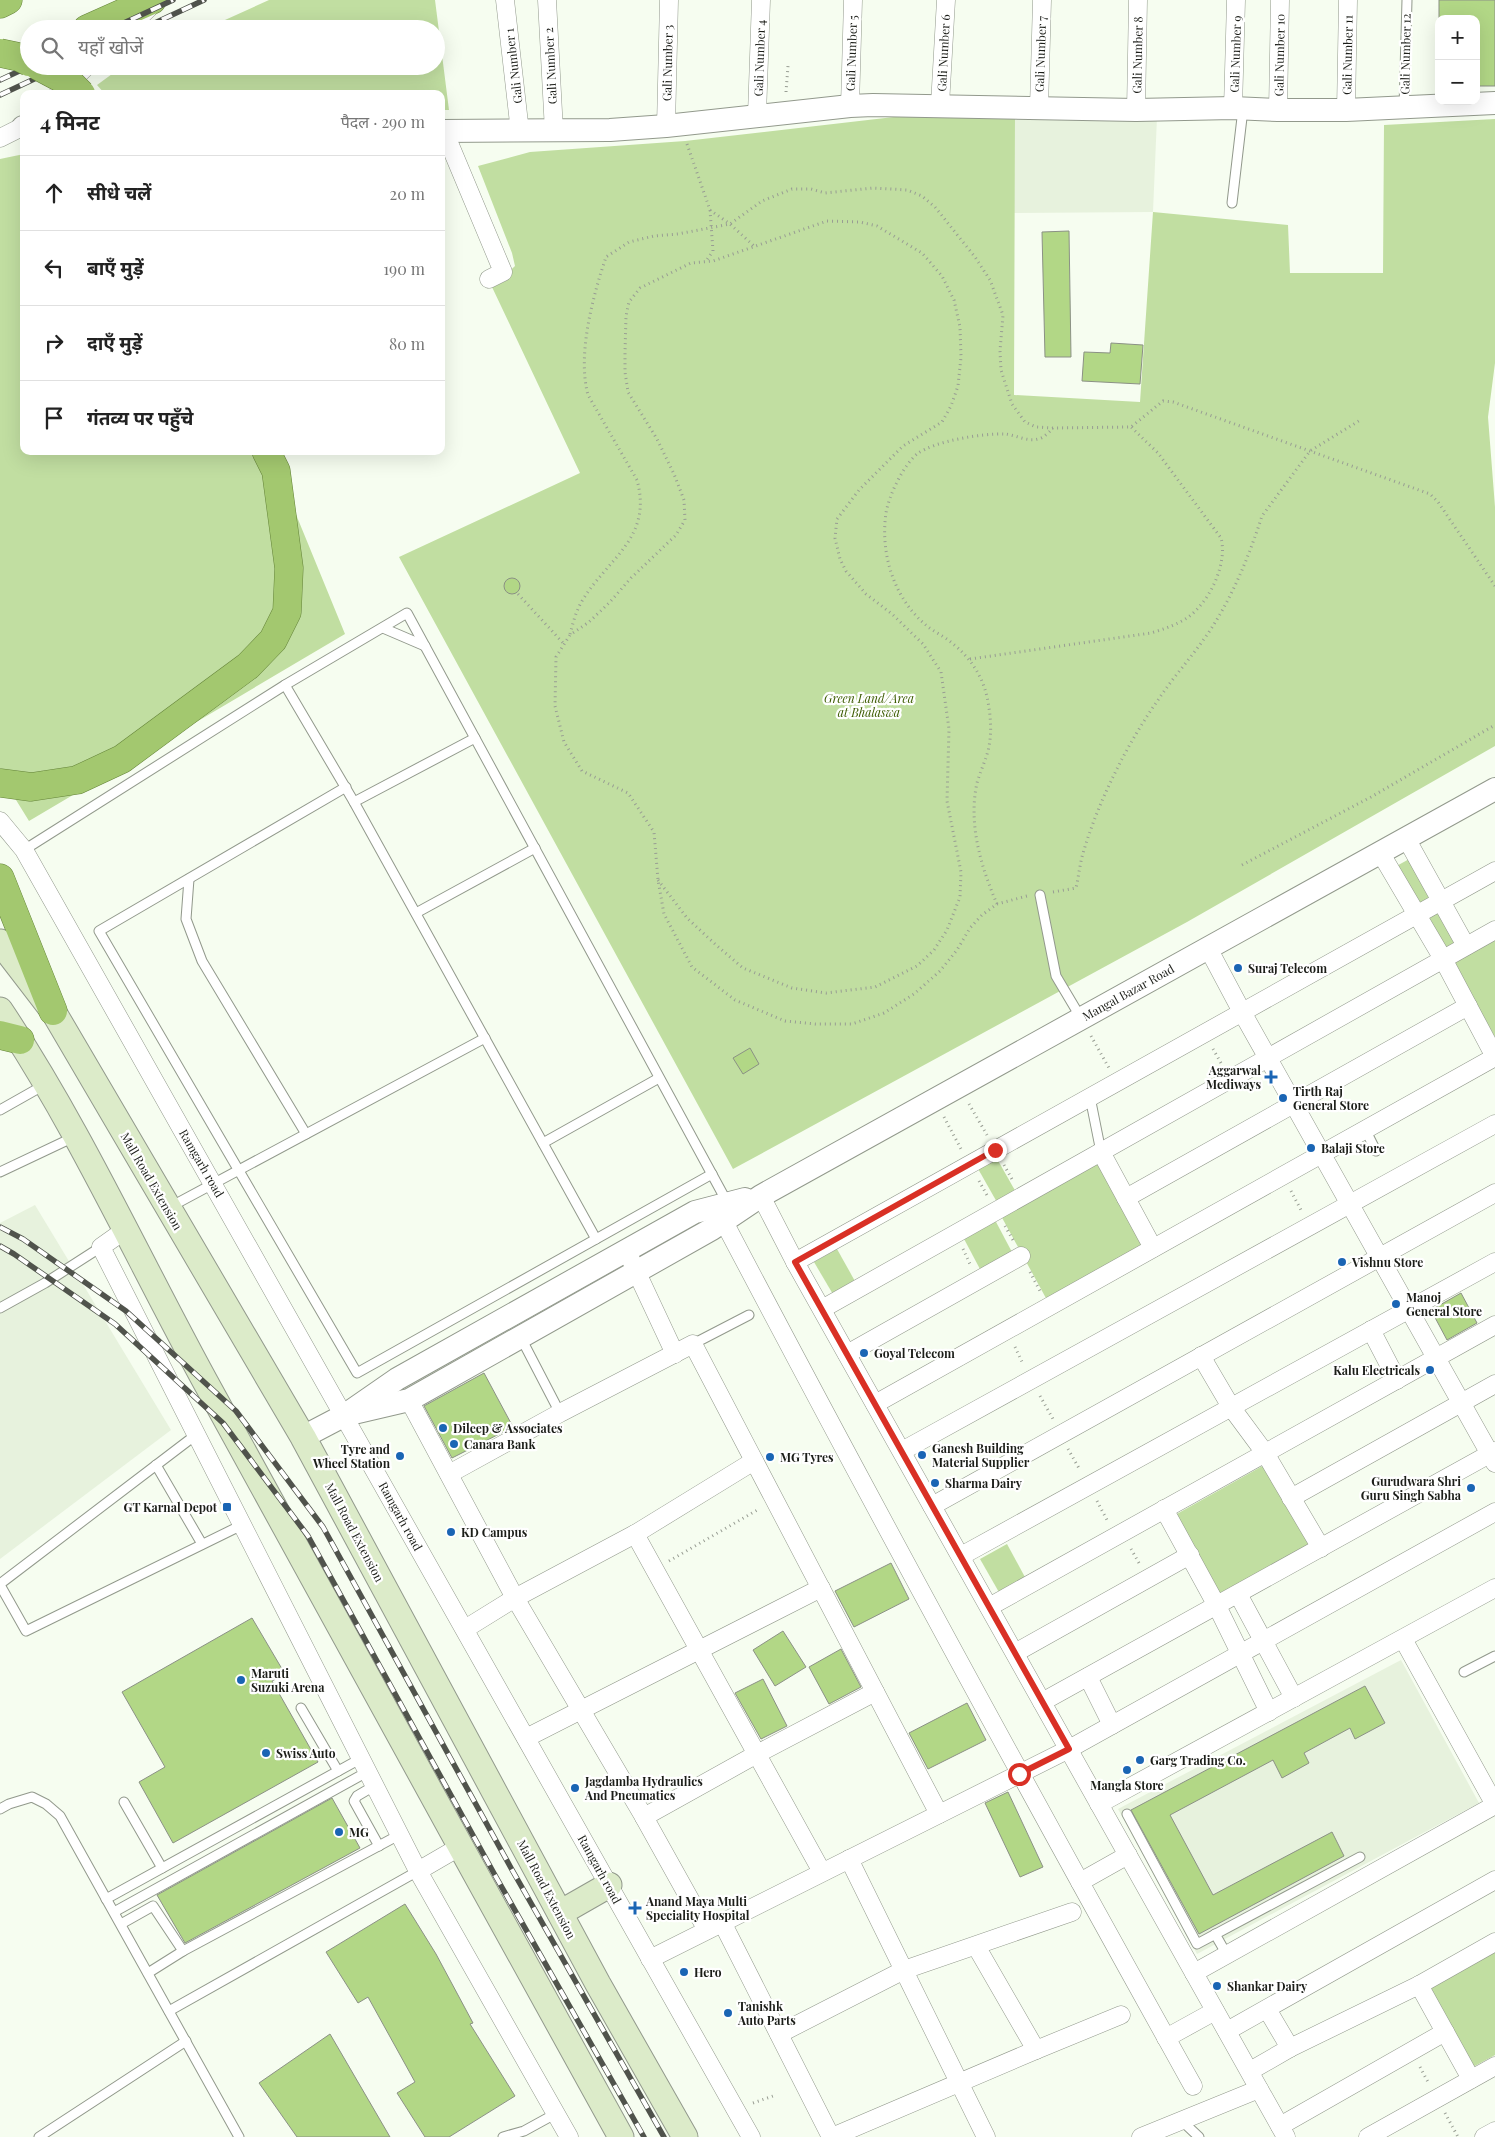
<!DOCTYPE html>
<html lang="hi">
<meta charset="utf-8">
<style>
:root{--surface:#fff;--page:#f6f6f6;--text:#222;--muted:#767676;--line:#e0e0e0}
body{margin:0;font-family:"Playfair Display","Noto Sans Devanagari",serif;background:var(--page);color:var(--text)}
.controls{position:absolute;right:15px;top:15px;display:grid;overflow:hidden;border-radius:10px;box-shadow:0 5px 20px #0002}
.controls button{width:45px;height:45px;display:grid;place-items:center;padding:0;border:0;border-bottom:1px solid var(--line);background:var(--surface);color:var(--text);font:25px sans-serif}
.stop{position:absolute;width:15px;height:15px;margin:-11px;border:4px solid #d93025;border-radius:50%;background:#fff}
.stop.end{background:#d93025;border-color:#fff;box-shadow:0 1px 5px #0008}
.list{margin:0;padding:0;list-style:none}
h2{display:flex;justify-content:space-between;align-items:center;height:65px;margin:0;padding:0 20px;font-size:21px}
h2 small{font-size:16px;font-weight:400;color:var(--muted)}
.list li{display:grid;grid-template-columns:32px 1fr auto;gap:15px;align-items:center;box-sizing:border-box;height:75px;padding:0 20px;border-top:1px solid var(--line)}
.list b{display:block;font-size:19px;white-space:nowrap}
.list em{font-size:16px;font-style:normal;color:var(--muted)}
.icon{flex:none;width:28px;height:28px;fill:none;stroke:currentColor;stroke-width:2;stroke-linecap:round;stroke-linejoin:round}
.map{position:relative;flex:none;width:1495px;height:2137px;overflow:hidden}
.search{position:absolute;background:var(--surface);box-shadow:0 5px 20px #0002;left:20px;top:20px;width:425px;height:55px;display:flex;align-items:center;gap:12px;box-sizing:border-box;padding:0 18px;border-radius:28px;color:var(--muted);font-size:19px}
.panel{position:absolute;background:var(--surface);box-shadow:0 5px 20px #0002;left:20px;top:90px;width:425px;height:365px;border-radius:10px}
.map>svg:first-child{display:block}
.built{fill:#e7f2dd}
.green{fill:#c1dea1}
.building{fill:#b2d786;stroke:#8b9185}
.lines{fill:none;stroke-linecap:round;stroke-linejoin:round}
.service-casing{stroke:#92998c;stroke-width:11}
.minor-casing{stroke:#92998c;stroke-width:19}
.tertiary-casing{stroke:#92998c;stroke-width:24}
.secondary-casing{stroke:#92998c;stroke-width:27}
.trunk-casing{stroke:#65843a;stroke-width:29}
.path{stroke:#989d93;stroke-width:3;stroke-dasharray:1 4;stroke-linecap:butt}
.service{stroke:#fff;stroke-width:9}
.minor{stroke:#fff;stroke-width:18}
.tertiary{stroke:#fff;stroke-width:22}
.secondary{stroke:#dcebc9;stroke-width:25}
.trunk{stroke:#a3c86f;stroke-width:28}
.rail-casing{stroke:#50534c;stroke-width:5.5}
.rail{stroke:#fff;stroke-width:4;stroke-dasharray:11;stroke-linecap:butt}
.trunk-bridge-casing{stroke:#65843a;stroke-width:29;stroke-linecap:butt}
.trunk-bridge{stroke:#a3c86f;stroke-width:28}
.route{stroke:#d93025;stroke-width:6}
.poi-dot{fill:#1a65b4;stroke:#fff;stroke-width:2}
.labels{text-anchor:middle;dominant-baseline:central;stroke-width:4.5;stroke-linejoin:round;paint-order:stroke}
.street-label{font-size:12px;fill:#1c1e19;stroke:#fff}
.park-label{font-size:12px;font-style:italic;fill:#3c5b00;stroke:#fff}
.poi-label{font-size:12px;font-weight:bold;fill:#1c1e19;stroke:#fff;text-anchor:start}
</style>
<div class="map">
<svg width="1495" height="2137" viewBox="0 0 1495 2137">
<rect width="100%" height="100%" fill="#f6fdf0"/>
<g class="built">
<polygon points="1015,114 1157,117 1153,212 1014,213"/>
<polygon points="35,1205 171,1430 0,1559 0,1223"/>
<polygon points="1401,1660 1479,1803 1197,1954 1118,1809"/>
</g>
<g class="green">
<polygon points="269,0 435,0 449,110 441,110 441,94 105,94 97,85 123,66 436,66 436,29 205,29"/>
<polygon points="937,112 1015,114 1014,395 1140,402 1153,212 1288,225 1290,273 1383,273 1384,125 1495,119 1495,363 1488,417 1495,507 1495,746 1187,922 733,1169 399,557 580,473 492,287 515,266 512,253 478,166 530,152 685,141"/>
<polygon points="24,154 24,451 270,451 345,634 29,821 0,774 0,159"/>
<polygon points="1411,858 1461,943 1443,953 1393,868"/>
<polygon points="1495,936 1495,1037 1452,961"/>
<polygon points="996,1157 1017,1194 998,1204 977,1167"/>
<polygon points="1099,1162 1146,1245 1047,1300 1000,1214"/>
<polygon points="995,1220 1013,1254 981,1271 963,1237"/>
<polygon points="837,1249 856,1283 834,1296 814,1262"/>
<polygon points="1266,1464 1311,1543 1220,1594 1175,1515"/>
<polygon points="1007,1544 1026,1579 1000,1594 980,1559"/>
<polygon points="1495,1951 1495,2055 1473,2067 1428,1989"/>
</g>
<g class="building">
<polygon points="1439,0 1495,0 1495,86 1476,86 1476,19 1439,19"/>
<polygon points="1069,231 1071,357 1045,357 1042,232"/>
<polygon points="1111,343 1143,345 1140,384 1082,381 1084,352 1110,353"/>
<circle cx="512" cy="586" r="8"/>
<polygon points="750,1048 759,1064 743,1074 733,1058"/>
<polygon points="1461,1293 1477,1323 1447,1340 1431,1310"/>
<polygon points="484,1373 513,1427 452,1458 424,1406"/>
<polygon points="891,1563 909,1599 854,1627 835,1591"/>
<polygon points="252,1618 285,1674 272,1681 318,1762 173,1843 139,1782 165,1767 122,1692"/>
<polygon points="783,1631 806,1667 775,1686 753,1650"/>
<polygon points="841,1649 861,1687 829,1704 809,1667"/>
<polygon points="763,1679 787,1726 761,1739 735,1693"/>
<polygon points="1365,1686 1385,1723 1355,1739 1350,1728 1304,1753 1309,1763 1282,1778 1273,1760 1170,1815 1213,1895 1332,1832 1344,1856 1199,1934 1131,1810"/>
<polygon points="967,1703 986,1740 928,1769 909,1733"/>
<polygon points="1008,1792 1043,1867 1020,1877 985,1803"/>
<polygon points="332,1798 360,1848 185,1943 157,1895"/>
<polygon points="405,1904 436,1954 473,2023 470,2024 515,2096 449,2137 425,2137 397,2093 415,2082 368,1997 358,2003 326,1952"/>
<polygon points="330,2034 390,2137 297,2137 259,2083"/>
</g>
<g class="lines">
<defs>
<g id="service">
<polyline points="1404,108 1407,0"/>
<polyline points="1232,203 1243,109"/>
<polyline points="383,628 425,646"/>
<polyline points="285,685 354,802 596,1239"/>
<polyline points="346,787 99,931 357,1373 712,1174"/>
<polyline points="354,802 475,738"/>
<polyline points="24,850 285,685 407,613 727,1202"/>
<polyline points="189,879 186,919 202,961 306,1134"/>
<polyline points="1040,895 1056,976 1081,1018"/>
<polyline points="416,913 535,848"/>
<polyline points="1090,1097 1101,1152"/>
<polyline points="0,1110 46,1084"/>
<polyline points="1365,1129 1376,1151"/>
<polyline points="543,1143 659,1078"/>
<polyline points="0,1172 74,1137"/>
<polyline points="170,1207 485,1038"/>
<polyline points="0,1308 45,1283 101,1247"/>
<polyline points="521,1338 560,1413"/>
<polyline points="693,1344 749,1315"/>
<polyline points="156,1465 202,1544"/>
<polyline points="0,1584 197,1434"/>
<polyline points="0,1585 26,1631 242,1525"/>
<polyline points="1464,1672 1495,1656"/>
<polyline points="301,1708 338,1771"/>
<polyline points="374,1786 357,1796 354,1801 379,1846"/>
<polyline points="124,1802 162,1868"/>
<polyline points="0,1809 9,1804 32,1797 46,1804 60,1816 239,2137"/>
<polyline points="1127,1814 1197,1944 1360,1857"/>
<polyline points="106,1899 360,1759"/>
<polyline points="114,1912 367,1772"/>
<polyline points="121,1924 153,1906 183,1951 399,1835"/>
<polyline points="1215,1934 1227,1955"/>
<polyline points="148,1973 183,1951"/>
<polyline points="169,2011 418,1871"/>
<polyline points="1182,2121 1199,2137"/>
<polyline points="39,2137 186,2041"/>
<polyline points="503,2137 524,2131 555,2114"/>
</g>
<g id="minor">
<polyline points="505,0 520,132"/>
<polyline points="547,0 554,131"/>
<polyline points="127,29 150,7"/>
<polyline points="58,94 87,66"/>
<polyline points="940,105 946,0"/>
<polyline points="850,106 853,0"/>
<polyline points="1039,108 1042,0"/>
<polyline points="1233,108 1236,0"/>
<polyline points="1136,110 1138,0"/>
<polyline points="1278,110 1280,0"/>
<polyline points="1346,110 1348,0"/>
<polyline points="757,115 761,0"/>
<polyline points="666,126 669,0"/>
<polyline points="444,131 503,272 489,279"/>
<polyline points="0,138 24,126"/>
<polyline points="0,821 24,850 751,2137"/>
<polyline points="1406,838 1466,946"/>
<polyline points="1380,852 1443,959 1495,1057"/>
<polyline points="1208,948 1242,1012 1495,1463"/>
<polyline points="1101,1152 1153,1248"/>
<polyline points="761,1196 795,1262 1286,2137"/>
<polyline points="1126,1198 1468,1006"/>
<path d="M 723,1220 C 876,1511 1033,1799 1193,2086"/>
<polyline points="125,1230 101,1247 418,1871 569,2137"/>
<polyline points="631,1260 675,1354"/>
<polyline points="795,1262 1495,871"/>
<polyline points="822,1309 1495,930"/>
<polyline points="1371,1330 1397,1380"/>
<polyline points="847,1354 1021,1256"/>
<polyline points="1201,1356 1231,1407 1265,1453 1321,1548"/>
<polyline points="409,1400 515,1598 644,1817 707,1930"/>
<polyline points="875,1404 1495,1057"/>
<polyline points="902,1451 1495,1124"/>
<polyline points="449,1474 560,1413 693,1344 939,1814"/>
<polyline points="1291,1498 1495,1384"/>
<polyline points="932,1506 1495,1193"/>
<polyline points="1164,1509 1217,1606 1269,1712"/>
<polyline points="635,1534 822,1872"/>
<polyline points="961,1556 1495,1262"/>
<polyline points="1238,1594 1294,1698"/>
<polyline points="989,1607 1495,1325"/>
<polyline points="465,1629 515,1598 635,1534 754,1461"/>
<polyline points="1403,1639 1495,1805"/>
<polyline points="1015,1653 1190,1555"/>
<polyline points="1088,1677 1112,1725"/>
<polyline points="1042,1702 1495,1451"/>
<polyline points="526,1738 821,1588"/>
<polyline points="1099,1804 1495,1588"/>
<polyline points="644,1817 757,1754 875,1692"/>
<polyline points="849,1859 986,2137"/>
<polyline points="418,1871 461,1846"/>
<polyline points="1080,1882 1128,1855"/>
<polyline points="722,1922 831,2137"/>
<polyline points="976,1946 1036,2050"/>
<polyline points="650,1959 1069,1749 1495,1512"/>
<polyline points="1194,1973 1495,1805"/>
<polyline points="1419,1985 1471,2079"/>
<polyline points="1267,2009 1290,2048"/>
<polyline points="1227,2031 1495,1880"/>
<polyline points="779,2034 904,1970 1072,1912"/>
<polyline points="1166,2038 1215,2011"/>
<polyline points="1250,2071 1290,2048 1419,1985 1495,1942"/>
<polyline points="1280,2126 1445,2032"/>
<polyline points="832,2137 1036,2050 1121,2015"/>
<polyline points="1141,2137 1259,2089"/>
<polyline points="1368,2137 1495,2066"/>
<polyline points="1484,2137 1495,2131"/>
</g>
<g id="tertiary">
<polyline points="23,127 24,127"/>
<polyline points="441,131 610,130 666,126 850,106 873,105 1136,110 1233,108 1278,110 1346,110 1495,103"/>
<polyline points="345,1415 409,1400 712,1229 761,1196 1495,789"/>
<polyline points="303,1437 345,1415 397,1379 695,1212 745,1199"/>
</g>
<g id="secondary">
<polyline points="0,942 53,1011 303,1437 598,1984 685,2137"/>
<path d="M 0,1010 C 79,1128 138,1259 206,1383 C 344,1635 482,1886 621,2137"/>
<polyline points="560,1913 609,1885"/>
</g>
<g id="trunk">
<polyline points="0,4 8,0"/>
<polyline points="87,29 152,0"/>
<polyline points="0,783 31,787 77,780 122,759 248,666 273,640 287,612 289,568 276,471 266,451"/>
<polyline points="0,878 53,1011"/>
<polyline points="0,1035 20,1040"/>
</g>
</defs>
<use href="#service" class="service-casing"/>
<use href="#minor" class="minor-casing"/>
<use href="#tertiary" class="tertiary-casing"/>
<use href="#secondary" class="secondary-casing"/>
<use href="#trunk" class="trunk-casing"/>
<g class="path">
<polyline points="786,92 788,66"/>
<polyline points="687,144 710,210 713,251 706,261"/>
<polyline points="710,210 730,224 754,246"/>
<polyline points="518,594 564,644"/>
<path d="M 570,634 C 573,623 576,611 582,601 C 608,558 653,538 637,480 L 588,395 C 577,354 593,296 606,257 L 629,242 L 654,236 L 678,234 L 730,224 L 762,201 L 792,189 L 811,189 L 825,193 L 873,188 L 907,190 L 922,196 L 935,207 L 975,257 L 990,280 L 1003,315 L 1000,351 L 1001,370 L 1012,404 L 1025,422 L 1036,427 L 1053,428 L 1131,427 L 1163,401 L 1173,402 L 1430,494 L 1438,502 L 1495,586"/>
<path d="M 970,659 L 1151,633 C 1164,629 1176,625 1187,618 C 1209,603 1228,564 1221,538 L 1158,453 L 1131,427"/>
<polyline points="1242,865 1371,797 1495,725"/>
<polyline points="658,880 687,918 715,944 743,968 792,988 826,993 875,987 917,966 934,950 947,930 960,897 961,872 947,801 949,729 941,672 923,644 892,614 866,594 846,571 840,559 835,538 837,519 859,490 903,446 942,422 951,406 958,386 961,357 960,327 954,300 942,276 922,253 877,226 860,222 827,221 713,261 691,263 640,288 629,302 626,316 625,353 625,372 628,392 657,439 674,474 684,500 685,520 676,535 631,578 609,603 589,622 570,635 556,657 555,706 564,742 582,771 628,793 654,832 658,880 664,914 692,967 735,1000 785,1021 815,1024 852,1024 884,1013 914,994 940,971 957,950 970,928 982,915 997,904 1027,896"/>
<path d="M 1053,892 L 1076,888 C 1079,875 1080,862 1084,850 C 1099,800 1127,744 1158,700 C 1176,673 1199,649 1216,621 C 1236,588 1250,553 1262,516 L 1310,451 L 1362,419"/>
<path d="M 997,904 C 981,867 968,824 977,783 C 980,772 985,762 988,751 C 992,735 991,718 988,702 C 984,678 971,658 952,643 C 944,636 934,632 927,626 C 894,599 880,554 886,513 C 889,495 903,466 917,454 C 934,441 984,433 1005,434 C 1016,435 1027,442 1038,439 C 1044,438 1049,432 1053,428"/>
<polyline points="1091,1036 1109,1068"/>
<polyline points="1213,1049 1221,1063"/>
<polyline points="969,1104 987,1135"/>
<polyline points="944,1117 961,1149"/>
<polyline points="1004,1165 1013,1181"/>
<polyline points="979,1181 988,1197"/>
<polyline points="1291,1191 1302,1212"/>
<polyline points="1005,1226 1013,1240"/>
<polyline points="963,1249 970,1264"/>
<polyline points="1030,1272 1040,1291"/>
<polyline points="1015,1347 1023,1364"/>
<polyline points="1040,1396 1053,1419"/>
<polyline points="1068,1449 1080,1470"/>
<polyline points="1097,1501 1107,1520"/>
<polyline points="1131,1549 1139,1563"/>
<polyline points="669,1561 759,1509"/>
<polyline points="1420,2067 1429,2084"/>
<polyline points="753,2103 773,2096"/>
<polyline points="1445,2113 1458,2137"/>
</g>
<use href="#service" class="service"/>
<use href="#minor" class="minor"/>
<use href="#tertiary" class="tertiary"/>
<use href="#secondary" class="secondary"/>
<use href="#trunk" class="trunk"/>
<defs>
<g id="rail">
<polyline points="111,29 173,0"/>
<polyline points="142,29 204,0"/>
<polyline points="0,80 30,66"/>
<polyline points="0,95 62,66"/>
<polyline points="0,1227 23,1239 126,1311 236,1411 323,1527 511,1868 664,2137"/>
<polyline points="0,1246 14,1254 115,1324 223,1423 308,1536 496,1877 644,2137"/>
</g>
</defs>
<use href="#rail" class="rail-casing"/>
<use href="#rail" class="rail"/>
<defs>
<g id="trunk-bridge">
<polyline points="0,53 19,57 29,62"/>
<polyline points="38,66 70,83 81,94"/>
</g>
</defs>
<use href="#trunk-bridge" class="trunk-bridge-casing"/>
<use href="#trunk-bridge" class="trunk-bridge"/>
</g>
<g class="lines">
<polyline class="route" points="995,1150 795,1262 1069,1749 1019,1774"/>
</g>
<g class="poi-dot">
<circle cx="1238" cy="968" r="5"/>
<path d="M1268.5 1069.5h5v5h5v5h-5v5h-5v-5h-5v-5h5z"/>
<circle cx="1283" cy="1098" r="5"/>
<circle cx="1311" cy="1148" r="5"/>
<circle cx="1342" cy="1262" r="5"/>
<circle cx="1396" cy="1304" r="5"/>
<circle cx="864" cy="1353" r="5"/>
<circle cx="1430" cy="1370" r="5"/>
<circle cx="443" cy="1428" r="5"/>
<circle cx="454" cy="1444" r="5"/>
<circle cx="922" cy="1455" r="5"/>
<circle cx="400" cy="1456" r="5"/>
<circle cx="770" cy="1457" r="5"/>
<circle cx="935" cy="1483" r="5"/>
<circle cx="1471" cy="1488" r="5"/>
<rect x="222" y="1502" width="10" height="10" rx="2.5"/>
<circle cx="451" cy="1532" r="5"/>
<circle cx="241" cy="1680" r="5"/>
<circle cx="266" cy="1753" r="5"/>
<circle cx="1140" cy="1760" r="5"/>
<circle cx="1127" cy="1770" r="5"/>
<circle cx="575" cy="1788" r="5"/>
<circle cx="339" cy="1832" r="5"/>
<path d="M632.5 1900.5h5v5h5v5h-5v5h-5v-5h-5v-5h5z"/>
<circle cx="684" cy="1972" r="5"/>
<circle cx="1217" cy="1986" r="5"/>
<circle cx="728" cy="2013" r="5"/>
</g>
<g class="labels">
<g class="street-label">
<text transform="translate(851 53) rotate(-88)">Gali Number 5</text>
<text transform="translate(943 53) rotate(-87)">Gali Number 6</text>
<text transform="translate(1040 54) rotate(-88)">Gali Number 7</text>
<text transform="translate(1235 54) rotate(-88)">Gali Number 9</text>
<text transform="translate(1405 54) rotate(-89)">Gali Number 12</text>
<text transform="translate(1137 55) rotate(-89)">Gali Number 8</text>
<text transform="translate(1279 55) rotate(-89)">Gali Number 10</text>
<text transform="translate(1347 55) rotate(-89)">Gali Number 11</text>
<text transform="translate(759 58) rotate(-88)">Gali Number 4</text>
<text transform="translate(667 63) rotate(-89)">Gali Number 3</text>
<text transform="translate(513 66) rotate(-97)">Gali Number 1</text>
<text transform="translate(550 66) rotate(-93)">Gali Number 2</text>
<text transform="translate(1128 992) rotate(-29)">Mangal Bazar Road</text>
<text transform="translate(202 1163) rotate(60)">Ramgarh road</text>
<text transform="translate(152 1181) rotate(60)">Mall Road Extension</text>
<text transform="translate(401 1516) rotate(61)">Ramgarh road</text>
<text transform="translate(355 1532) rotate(62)">Mall Road Extension</text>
<text transform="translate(600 1869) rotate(61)">Ramgarh road</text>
<text transform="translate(547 1889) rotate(62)">Mall Road Extension</text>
</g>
<g class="park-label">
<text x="869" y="698">Green Land/Area<tspan x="869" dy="14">at Bhalaswa</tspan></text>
</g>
<g class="poi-label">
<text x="1248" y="968">Suraj Telecom</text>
<text x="1261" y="1070" text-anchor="end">Aggarwal<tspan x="1261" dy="14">Mediways</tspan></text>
<text x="1293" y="1091">Tirth Raj<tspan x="1293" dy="14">General Store</tspan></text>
<text x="1321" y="1148">Balaji Store</text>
<text x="1352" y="1262">Vishnu Store</text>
<text x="1406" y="1297">Manoj<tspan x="1406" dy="14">General Store</tspan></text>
<text x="874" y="1353">Goyal Telecom</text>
<text x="1420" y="1370" text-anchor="end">Kalu Electricals</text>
<text x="453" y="1428">Dileep &amp; Associates</text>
<text x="464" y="1444">Canara Bank</text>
<text x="932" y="1448">Ganesh Building<tspan x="932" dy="14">Material Supplier</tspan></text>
<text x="390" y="1449" text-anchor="end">Tyre and<tspan x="390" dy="14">Wheel Station</tspan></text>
<text x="780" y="1457">MG Tyres</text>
<text x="1461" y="1481" text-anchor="end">Gurudwara Shri<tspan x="1461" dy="14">Guru Singh Sabha</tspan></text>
<text x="945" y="1483">Sharma Dairy</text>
<text x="217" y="1507" text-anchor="end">GT Karnal Depot</text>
<text x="461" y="1532">KD Campus</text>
<text x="251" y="1673">Maruti<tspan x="251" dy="14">Suzuki Arena</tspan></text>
<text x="276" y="1753">Swiss Auto</text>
<text x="1150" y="1760">Garg Trading Co.</text>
<text x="585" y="1781">Jagdamba Hydraulics<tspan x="585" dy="14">And Pneumatics</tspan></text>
<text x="1127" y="1785" text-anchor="middle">Mangla Store</text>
<text x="349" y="1832">MG</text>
<text x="646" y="1901">Anand Maya Multi<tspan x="646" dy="14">Speciality Hospital</tspan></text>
<text x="694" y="1972">Hero</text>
<text x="1227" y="1986">Shankar Dairy</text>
<text x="738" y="2006">Tanishk<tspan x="738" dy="14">Auto Parts</tspan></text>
</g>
</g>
</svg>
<div class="controls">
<button>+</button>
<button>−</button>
</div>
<div class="stop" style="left:1019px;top:1774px"></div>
<div class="stop end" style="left:995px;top:1150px"></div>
<div class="search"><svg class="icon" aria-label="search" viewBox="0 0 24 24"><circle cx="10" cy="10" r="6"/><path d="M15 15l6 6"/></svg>यहाँ खोजें</div>
<section class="panel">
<h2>4 मिनट<small>पैदल · 290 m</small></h2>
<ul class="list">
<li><svg class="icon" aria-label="ahead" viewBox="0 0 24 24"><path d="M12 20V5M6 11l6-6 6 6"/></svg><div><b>सीधे चलें</b></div><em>20 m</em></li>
<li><svg class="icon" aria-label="left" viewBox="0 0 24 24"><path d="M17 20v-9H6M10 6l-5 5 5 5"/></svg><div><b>बाएँ मुड़ें</b></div><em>190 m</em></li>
<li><svg class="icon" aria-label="right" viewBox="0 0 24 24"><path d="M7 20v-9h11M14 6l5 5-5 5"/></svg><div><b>दाएँ मुड़ें</b></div><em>80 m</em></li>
<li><svg class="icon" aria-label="arrive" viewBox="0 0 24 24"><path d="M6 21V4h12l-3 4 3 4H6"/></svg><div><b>गंतव्य पर पहुँचे</b></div></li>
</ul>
</section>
</div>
